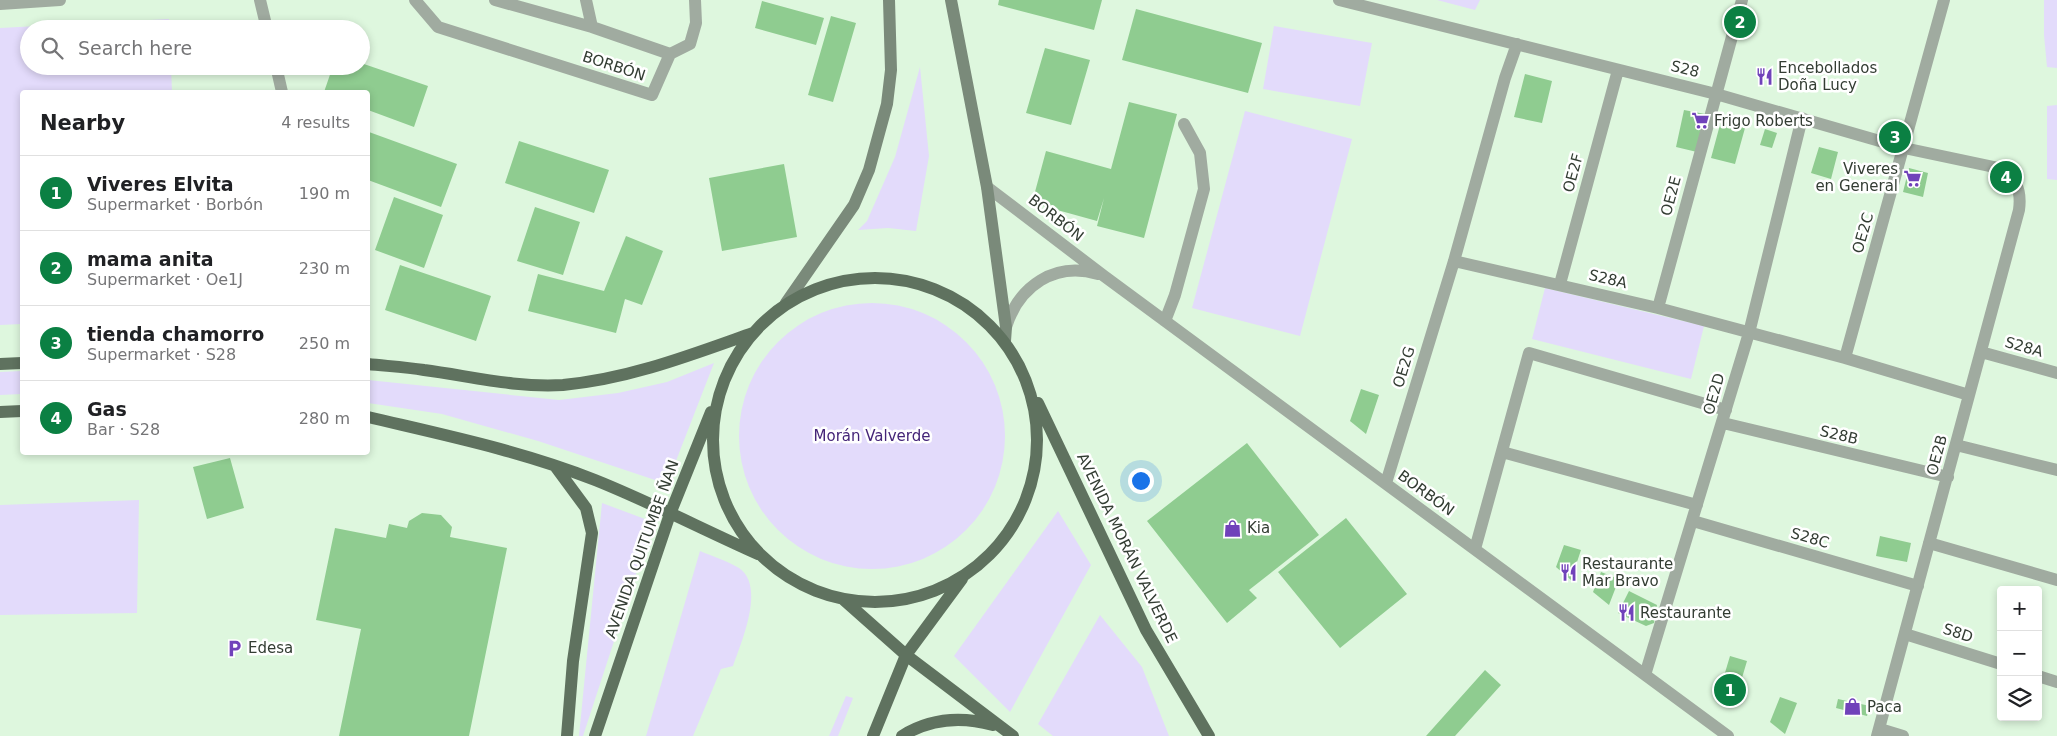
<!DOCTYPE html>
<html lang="en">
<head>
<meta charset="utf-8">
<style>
	:root { --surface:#fff; --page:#f6f6f6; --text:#202124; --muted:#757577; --line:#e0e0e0; --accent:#0b8043 }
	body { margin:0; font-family:"DejaVu Sans",sans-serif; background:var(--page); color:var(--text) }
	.controls { position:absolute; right:15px; bottom:15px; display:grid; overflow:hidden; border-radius:5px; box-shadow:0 2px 8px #0003 }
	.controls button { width:45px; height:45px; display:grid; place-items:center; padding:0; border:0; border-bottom:1px solid var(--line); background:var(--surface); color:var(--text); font:25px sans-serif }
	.you { position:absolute; left:1140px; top:480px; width:18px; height:18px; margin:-12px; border:4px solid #fff; border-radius:50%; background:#1a73e8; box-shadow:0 0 0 8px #1a73e833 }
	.badge { display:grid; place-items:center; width:32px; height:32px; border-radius:50%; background:var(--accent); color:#fff; font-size:16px; font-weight:700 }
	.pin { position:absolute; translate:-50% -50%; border:2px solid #fff; box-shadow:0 1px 5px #0006 }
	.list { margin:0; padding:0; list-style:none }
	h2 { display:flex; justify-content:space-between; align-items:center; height:65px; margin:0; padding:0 20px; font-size:21px }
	h2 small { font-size:16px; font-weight:400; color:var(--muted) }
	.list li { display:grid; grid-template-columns:32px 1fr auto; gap:15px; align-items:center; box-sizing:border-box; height:75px; padding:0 20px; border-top:1px solid var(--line) }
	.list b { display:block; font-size:19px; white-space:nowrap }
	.list p { margin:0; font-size:16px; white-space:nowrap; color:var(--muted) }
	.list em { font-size:16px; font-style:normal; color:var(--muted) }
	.icon { flex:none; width:28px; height:28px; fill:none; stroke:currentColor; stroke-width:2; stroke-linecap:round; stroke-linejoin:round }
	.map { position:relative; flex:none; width:2057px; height:736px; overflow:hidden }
	.search { position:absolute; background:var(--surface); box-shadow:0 2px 8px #0003; left:20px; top:20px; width:350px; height:55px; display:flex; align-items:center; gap:12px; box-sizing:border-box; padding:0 18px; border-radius:28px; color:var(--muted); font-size:19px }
	.panel { position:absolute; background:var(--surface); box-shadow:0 2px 8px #0003; left:20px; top:90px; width:350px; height:365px; border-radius:5px }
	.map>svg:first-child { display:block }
	.green { fill:#e3dbfb }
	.building { fill:#8fcc90 }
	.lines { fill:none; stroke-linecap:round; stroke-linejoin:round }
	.minor { stroke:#a0aba0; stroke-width:12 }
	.secondary { stroke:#7a8a7a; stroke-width:12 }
	.primary { stroke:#5f725f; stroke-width:12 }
	.labels { text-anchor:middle; stroke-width:5; stroke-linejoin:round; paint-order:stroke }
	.street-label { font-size:15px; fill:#333d33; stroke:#fff }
	.poi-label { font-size:15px; fill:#333d33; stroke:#fff; text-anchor:start }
	.park-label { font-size:15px; fill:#452578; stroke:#fff }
</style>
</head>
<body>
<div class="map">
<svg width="2057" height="736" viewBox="0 0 2057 736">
	<rect width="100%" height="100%" fill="#def7de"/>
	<path class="green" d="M 1437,0 L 1480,0 L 1475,10 Z
		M 2044,0 L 2057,0 L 2057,68 L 2047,67 L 2044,35 Z
		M 169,19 L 169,29 L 29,29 L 29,66 L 171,66 L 172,92 L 22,92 L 22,324 L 0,325 L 0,28 Z
		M 1274,26 L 1372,43 L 1360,106 L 1263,89 Z
		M 920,67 L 929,156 L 916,231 L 888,228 L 858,230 L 867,221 L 895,157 Z
		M 2057,105 L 2057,180 L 2047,179 L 2047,106 Z
		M 1245,111 L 1352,139 L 1300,336 L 1192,308 Z
		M 1545,288 L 1704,326 L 1691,379 L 1532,339 Z
		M739 436a133 133 0 1 1 266 0a133 133 0 1 1-266 0Z
		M 714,363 L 667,484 L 538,441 L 442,414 L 368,403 L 368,380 L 559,400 L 618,393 L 667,382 Z
		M 22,371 L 22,394 L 0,395 L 0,372 Z
		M 139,500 L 137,613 L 0,615 L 0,505 Z
		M 602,503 L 653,522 L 583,736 L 579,736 Z
		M 1058,511 L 1091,565 L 1010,712 L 954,656 Z
		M 700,551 C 712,556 727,561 739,568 C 766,586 741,643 733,666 L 721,669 L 693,736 L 646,736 Z
		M 1100,615 L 1142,667 L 1169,736 L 1053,736 L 1038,724 Z
		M 846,696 L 853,698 L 838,736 L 829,736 Z"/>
	<path class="building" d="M 999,0 L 1102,0 L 1094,30 L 998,5 Z
		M 762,1 L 824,18 L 816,45 L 755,28 Z
		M 1136,9 L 1262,43 L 1248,93 L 1122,60 Z
		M 831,16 L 856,23 L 833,102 L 808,95 Z
		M 1045,48 L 1090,60 L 1071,125 L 1026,113 Z
		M 361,63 L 428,86 L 414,127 L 368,110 L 368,92 L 324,92 L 333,66 L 361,66 Z
		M 1525,74 L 1552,81 L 1542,123 L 1514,117 Z
		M 1129,102 L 1177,114 L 1144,238 L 1097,226 L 1104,198 L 1097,221 L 1032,203 L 1046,151 L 1111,169 Z
		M 1684,110 L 1705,114 L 1697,152 L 1676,147 Z
		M 1721,121 L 1745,128 L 1735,164 L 1711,158 Z
		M 1765,129 L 1777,133 L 1772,148 L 1760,145 Z
		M 369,132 L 457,164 L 441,207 L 368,180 Z
		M 519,141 L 609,170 L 594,213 L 505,183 Z
		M 1819,147 L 1838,152 L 1831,179 L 1811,173 Z
		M 784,164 L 797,237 L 722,251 L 709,178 Z
		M 1909,168 L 1928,173 L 1923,197 L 1903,192 Z
		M 394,197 L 443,215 L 424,268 L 375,250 Z
		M 535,207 L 580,222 L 563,275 L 517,261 Z
		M 626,236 L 663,251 L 642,305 L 625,299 L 616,333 L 528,311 L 538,274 L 604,291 Z
		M 400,265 L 491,296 L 476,341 L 385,310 Z
		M 1361,389 L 1379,395 L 1366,434 L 1350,421 Z
		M 1247,443 L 1319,535 L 1249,590 L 1257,598 L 1227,623 L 1147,521 Z
		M 230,458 L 244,508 L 207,519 L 193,467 Z
		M 422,513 L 441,515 L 452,527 L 450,537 L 507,548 L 469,736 L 339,736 L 361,629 L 316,620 L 335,528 L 386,538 L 389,524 L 407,528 L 409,521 Z
		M 1346,518 L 1407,594 L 1340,648 L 1278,572 Z
		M 1880,536 L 1911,543 L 1907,562 L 1876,556 Z
		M 1564,545 L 1581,550 L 1571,580 L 1556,567 Z
		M 1601,572 L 1619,579 L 1609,605 L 1593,592 Z
		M 1629,591 L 1657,605 L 1654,623 L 1646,626 L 1618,613 Z
		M 1730,656 L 1747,661 L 1736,698 L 1721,686 Z
		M 1485,670 L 1501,685 L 1455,736 L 1426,736 Z
		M 1780,697 L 1797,703 L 1785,734 L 1770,722 Z
		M 1838,699 L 1870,706 L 1867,716 L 1836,708 Z"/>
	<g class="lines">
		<path class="minor" d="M 260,0 L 267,29
			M 415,0 L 438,27 L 652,95 L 670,54
			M 495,0 L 592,27 L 670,54
			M 586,0 L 592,27
			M 1339,0 L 1716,94 L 1904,148 L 1994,167 C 2015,175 2022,188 2019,210 L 1877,736
			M 0,4 L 60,0
			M 670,54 L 690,44 L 696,23 L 695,0
			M 276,66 L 282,92
			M 987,187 L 1104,276 L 1728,736
			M 1454,261 L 1658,308 L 1845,358 L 1969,395
			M 1560,284 L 1618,70
			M 1658,308 L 1742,0
			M 1165,321 L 1175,295 L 1204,189 L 1200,153 L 1184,124
			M 1006,327 C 1019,286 1055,261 1098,274
			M 1981,352 L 2057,373
			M 1845,358 L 1944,0
			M 1723,423 L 1948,477
			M 1956,445 L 2057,470
			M 1502,452 L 1697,505
			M 1386,483 L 1454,261 L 1505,78 L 1517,44
			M 1693,521 L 1918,586
			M 1929,543 L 2057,580
			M 1475,549 L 1529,353 L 1726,410
			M 1905,634 L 2001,664
			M 1645,675 L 1749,333 L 1802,118
			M 2038,676 L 2057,682
			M 1880,729 L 1903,736"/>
		<path class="secondary" d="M 951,0 L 987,187 L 1006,327 L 1005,341
			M 786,303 L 854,205 L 869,170 L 887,104 L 891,70 L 889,0"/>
		<path class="primary" d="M713 440a162 162 0 1 1 324 0a162 162 0 1 1-324 0Z
			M 0,364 L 22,363
			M 368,364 C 386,366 405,367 424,370 C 470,376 516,388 563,385 C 629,379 691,355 753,333
			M 1038,403 L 1146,630 L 1209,736
			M 0,412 L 22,411
			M 368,417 C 444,435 522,451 595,480 C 650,502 704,530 758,554
			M 555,466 L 586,508 L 592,533 L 573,661 L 567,736
			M 844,600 L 906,655 L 1013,736
			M 595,736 L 670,514 L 711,412
			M 873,736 L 906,655 L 962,579
			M 902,736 C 931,718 961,716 993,725"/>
	</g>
	<defs>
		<symbol id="restaurant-bare" viewBox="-9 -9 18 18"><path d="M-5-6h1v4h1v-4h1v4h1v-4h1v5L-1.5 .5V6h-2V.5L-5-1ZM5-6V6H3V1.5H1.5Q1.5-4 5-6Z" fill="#7042ba" stroke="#fff" stroke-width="2.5" paint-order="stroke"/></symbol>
		<symbol id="supermarket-bare" viewBox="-9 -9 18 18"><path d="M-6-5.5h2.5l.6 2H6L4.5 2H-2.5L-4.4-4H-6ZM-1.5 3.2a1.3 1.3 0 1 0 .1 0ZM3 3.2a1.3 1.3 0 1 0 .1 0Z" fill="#7042ba" stroke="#fff" stroke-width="2.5" paint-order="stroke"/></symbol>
		<symbol id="shop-bare" viewBox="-9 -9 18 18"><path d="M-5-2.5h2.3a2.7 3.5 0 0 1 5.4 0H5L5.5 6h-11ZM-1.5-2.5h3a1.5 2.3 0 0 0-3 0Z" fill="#7042ba" stroke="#fff" stroke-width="2.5" paint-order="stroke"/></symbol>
		<symbol id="parking-bare" viewBox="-9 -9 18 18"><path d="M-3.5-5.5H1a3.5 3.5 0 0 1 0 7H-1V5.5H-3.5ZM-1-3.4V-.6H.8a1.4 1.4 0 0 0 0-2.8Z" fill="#7042ba" stroke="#fff" stroke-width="2.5" paint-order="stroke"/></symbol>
	</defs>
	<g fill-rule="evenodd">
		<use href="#restaurant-bare" x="1752" y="64" width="25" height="25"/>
		<use href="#supermarket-bare" x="1688" y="108" width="25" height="25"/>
		<use href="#supermarket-bare" x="1900" y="166" width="25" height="25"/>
		<use href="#shop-bare" x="1220" y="516" width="25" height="25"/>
		<use href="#restaurant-bare" x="1556" y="560" width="25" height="25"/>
		<use href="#restaurant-bare" x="1614" y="600" width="25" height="25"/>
		<use href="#parking-bare" x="222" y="636" width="25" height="25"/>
		<use href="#shop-bare" x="1840" y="694" width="25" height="25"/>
	</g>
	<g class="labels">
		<g class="street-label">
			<text transform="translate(614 66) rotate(18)" y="5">BORBÓN</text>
			<text transform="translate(1685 69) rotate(14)" y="5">S28</text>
			<text transform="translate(1573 173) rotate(-75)" y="5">OE2F</text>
			<text transform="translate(1671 196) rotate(-75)" y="5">OE2E</text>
			<text transform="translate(1056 218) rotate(38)" y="5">BORBÓN</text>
			<text transform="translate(1863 233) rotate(-74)" y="5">OE2C</text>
			<text transform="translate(1608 279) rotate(13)" y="5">S28A</text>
			<text transform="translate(2024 347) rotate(16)" y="5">S28A</text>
			<text transform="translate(1404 367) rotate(-73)" y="5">OE2G</text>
			<text transform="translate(1714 394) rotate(-74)" y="5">OE2D</text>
			<text transform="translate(1839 435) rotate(13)" y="5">S28B</text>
			<text transform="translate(1937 455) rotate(-75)" y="5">OE2B</text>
			<text transform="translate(1426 493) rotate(36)" y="5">BORBÓN</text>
			<text transform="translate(1810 538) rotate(16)" y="5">S28C</text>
			<text transform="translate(1127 548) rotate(64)" y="5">AVENIDA MORÁN VALVERDE</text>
			<text transform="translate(642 549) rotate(-70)" y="5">AVENIDA QUITUMBE ÑAN</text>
			<text transform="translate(1958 633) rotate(18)" y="5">S8D</text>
		</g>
		<g class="poi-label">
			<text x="1778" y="73">Encebollados<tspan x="1778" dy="17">Doña Lucy</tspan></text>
			<text x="1714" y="126">Frigo Roberts</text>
			<text x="1898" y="174" text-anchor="end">Viveres<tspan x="1898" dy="17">en General</tspan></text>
			<text x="1247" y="533">Kia</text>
			<text x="1582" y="569">Restaurante<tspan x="1582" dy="17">Mar Bravo</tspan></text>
			<text x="1640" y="618">Restaurante</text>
			<text x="248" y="653">Edesa</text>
			<text x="1867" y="712">Paca</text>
		</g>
		<g class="park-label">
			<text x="872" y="441">Morán Valverde</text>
		</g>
	</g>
</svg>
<div class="controls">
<button>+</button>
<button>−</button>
<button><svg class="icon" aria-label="layers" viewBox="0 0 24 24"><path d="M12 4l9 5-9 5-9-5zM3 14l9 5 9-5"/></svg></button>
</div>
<div class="you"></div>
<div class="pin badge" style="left:1730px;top:690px">1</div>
<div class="pin badge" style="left:1740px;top:22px">2</div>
<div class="pin badge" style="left:1895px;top:137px">3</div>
<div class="pin badge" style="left:2006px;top:177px">4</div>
<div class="search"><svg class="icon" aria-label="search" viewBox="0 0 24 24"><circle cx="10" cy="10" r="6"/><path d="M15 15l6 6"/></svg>Search here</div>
<section class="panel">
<h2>Nearby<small>4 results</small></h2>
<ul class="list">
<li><span class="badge">1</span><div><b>Viveres Elvita</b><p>Supermarket · Borbón</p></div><em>190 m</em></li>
<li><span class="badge">2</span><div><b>mama anita</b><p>Supermarket · Oe1J</p></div><em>230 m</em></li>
<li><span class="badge">3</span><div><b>tienda chamorro</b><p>Supermarket · S28</p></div><em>250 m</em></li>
<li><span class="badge">4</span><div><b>Gas</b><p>Bar · S28</p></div><em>280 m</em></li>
</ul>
</section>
</div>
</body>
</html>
